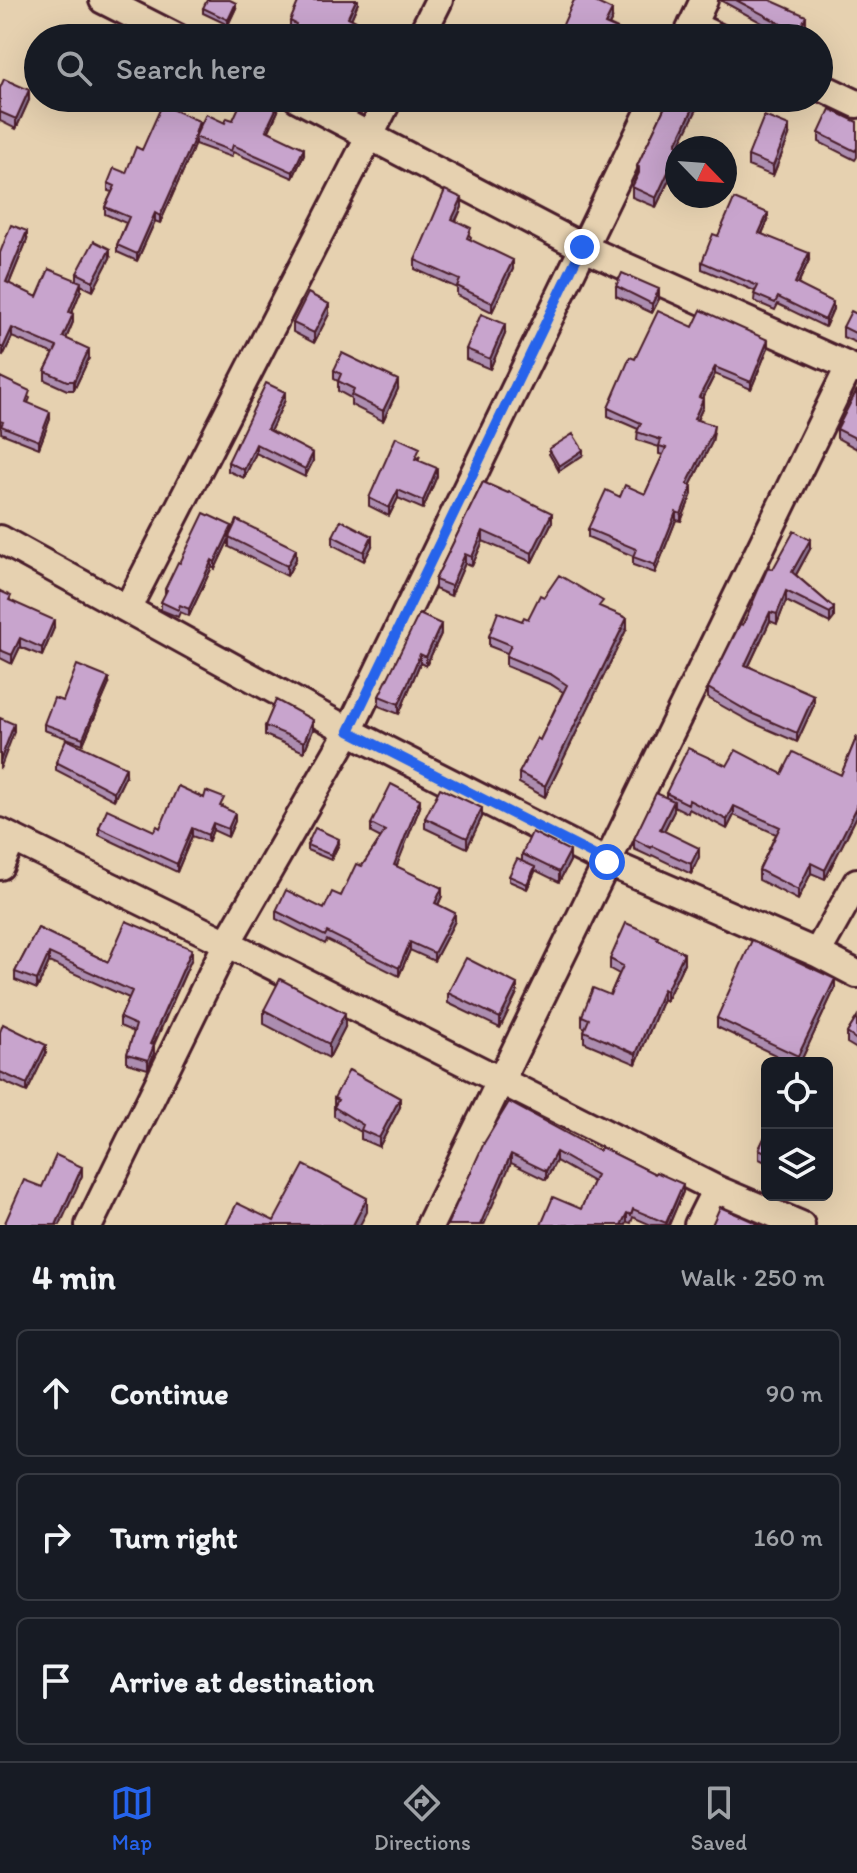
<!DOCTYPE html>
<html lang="en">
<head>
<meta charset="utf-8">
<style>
	:root { --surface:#171b24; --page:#20242c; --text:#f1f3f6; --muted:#9ea1a6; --line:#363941; --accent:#2563eb }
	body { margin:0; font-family:Itim,sans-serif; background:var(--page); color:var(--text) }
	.controls { position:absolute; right:24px; bottom:24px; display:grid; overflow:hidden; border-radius:12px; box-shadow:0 8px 32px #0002 }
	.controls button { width:72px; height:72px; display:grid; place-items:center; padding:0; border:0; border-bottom:2px solid var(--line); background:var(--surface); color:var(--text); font:40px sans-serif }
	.compass { position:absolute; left:665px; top:136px; width:72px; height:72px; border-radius:50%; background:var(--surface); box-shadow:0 8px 32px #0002; rotate:115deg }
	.stop { position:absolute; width:24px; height:24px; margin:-18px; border:6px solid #2563eb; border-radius:50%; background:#fff }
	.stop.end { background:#2563eb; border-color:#fff; box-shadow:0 2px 8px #0008 }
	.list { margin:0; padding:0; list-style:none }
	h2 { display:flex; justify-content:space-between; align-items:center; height:104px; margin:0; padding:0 32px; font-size:34px }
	h2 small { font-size:26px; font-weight:400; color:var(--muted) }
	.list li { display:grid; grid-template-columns:52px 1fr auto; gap:24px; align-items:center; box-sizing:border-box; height:128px; margin:0 16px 16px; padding:0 16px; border:2px solid var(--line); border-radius:12px }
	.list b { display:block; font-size:30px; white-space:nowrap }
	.list em { font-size:26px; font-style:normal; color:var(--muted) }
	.icon { flex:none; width:44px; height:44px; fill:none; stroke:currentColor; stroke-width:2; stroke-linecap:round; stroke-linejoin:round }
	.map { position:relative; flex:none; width:857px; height:1225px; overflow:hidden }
	.search { position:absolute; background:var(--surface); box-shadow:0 8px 32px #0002; left:24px; right:24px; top:24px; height:88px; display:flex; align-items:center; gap:20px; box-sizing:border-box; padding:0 28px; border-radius:44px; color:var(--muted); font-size:30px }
	.sheet { height:536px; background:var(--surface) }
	nav { display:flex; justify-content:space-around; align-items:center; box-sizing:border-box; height:112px; border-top:2px solid var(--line); background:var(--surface); font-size:22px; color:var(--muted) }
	nav a { display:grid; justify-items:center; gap:4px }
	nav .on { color:var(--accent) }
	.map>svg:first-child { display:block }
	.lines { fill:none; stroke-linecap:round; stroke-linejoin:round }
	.street-casing { stroke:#4a1f2b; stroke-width:32 }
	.street { stroke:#e6d1b0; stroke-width:26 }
	.wall { fill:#ac8db0; stroke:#4a1f2b; stroke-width:2 }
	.shaded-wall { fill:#8c7390; stroke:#4a1f2b; stroke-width:2 }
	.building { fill:#c8a4cd; stroke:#4a1f2b; stroke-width:2 }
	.route { stroke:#2563eb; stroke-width:10 }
</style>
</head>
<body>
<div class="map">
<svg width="857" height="1225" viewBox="0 0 857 1225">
	<rect width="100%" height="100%" fill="#e6d1b0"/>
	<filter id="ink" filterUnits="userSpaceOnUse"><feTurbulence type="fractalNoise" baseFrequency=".0125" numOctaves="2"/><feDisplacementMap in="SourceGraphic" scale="16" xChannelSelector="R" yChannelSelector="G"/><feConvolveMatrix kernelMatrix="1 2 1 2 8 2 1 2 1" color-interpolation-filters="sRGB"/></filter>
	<g filter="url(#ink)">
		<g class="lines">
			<defs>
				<path id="street" d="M 103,0 L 178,38
					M 692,25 L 719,38
					M 420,38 L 439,0
					M 686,38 L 704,0
					M 819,86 L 857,104
					M 297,98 L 582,247 L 857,370
					M 0,539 L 349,731 L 607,862 L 817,953 L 857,974
					M 127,609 L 389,98
					M 0,832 L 227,943 L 716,1189 L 801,1225
					M 0,866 L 13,838
					M 817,953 L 857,882
					M 89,1225 L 227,943 L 349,731 L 656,98
					M 430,1225 L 849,367
					M 698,1225 L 716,1189"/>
			</defs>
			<use href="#street" class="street-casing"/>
			<use href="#street" class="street"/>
		</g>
		<path class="wall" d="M 358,0 L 358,3 L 351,19 L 366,35 L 364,38 L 291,38 L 293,32 L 290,30 L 290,21 Z
			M 720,0 L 770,0 L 806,26 L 800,38 L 790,38 Z
			M 203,8 L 236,8 L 228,25 L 203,13 Z
			M 612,19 L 609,25 L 637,38 L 561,38 L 561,29 Z
			M 0,88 L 29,100 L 16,129 L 0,121 Z
			M 342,98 L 368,98 L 364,107 Z
			M 669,98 L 712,98 L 708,105 L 701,101 L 677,148 L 677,183 L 669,180 L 656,207 L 632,197 L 632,187 L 637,175 L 637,166 Z
			M 278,111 L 269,131 L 304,154 L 293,178 L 233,152 L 231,157 L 195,144 L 195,140 L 192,151 L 160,223 L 155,221 L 137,261 L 117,252 L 117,245 L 126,223 L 105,214 L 105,207 L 112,192 L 108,191 L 108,183 L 126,173 L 142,150 L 199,128 Z
			M 857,122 L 857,157 L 855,160 L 819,142 L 819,133 Z
			M 789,136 L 773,176 L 748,166 L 748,156 Z
			M 462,207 L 456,221 L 471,237 L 470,240 L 513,269 L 492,312 L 457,295 L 457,288 L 415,269 L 415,260 Z
			M 768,220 L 762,234 L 809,260 L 798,284 L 833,309 L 825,327 L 778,304 L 775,310 L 754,301 L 755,291 L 702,269 L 702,262 L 718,236 Z
			M 27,240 L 9,284 L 37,297 L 77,280 L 77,273 L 110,258 L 93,291 L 81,285 L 81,290 L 72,313 L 73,322 L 66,339 L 89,358 L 74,390 L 67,390 L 45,380 L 45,371 L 54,354 L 12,337 L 3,356 L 0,355 L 0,253 Z
			M 616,286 L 659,299 L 652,313 L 616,296 Z
			M 329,314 L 314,343 L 293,332 L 293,323 Z
			M 857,314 L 857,343 L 843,337 L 843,327 Z
			M 693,327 L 768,348 L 751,389 L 715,374 L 703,398 L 703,407 L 697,420 L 714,433 L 712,442 L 690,486 L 692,494 L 681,521 L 676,520 L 655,573 L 633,565 L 633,556 L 588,537 L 588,529 L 620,497 L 645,494 L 663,455 L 659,454 L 659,447 L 637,440 L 638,429 L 608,416 L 608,408 L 635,359 Z
			M 505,334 L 490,369 L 466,359 L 466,349 Z
			M 334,370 L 398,389 L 383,421 L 351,405 L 351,398 L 338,391 L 338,381 L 334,379 Z
			M 0,377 L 30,398 L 28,403 L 50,419 L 39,448 L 1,433 L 1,429 L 0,428 Z
			M 857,390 L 857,449 L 837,438 L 837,429 Z
			M 285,400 L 270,431 L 313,461 L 305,477 L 256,453 L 244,478 L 228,471 L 228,462 Z
			M 549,449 L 583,455 L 559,471 L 549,454 Z
			M 420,456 L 418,460 L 437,476 L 423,509 L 398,498 L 389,516 L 369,506 L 369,498 Z
			M 483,482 L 552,522 L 532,562 L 483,541 L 472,566 L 465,563 L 451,596 L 435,589 L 435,580 Z
			M 232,532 L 296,559 L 287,576 L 229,547 L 229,539 L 215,569 L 212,567 L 189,616 L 180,612 L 178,617 L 161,610 L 161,602 L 165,595 L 165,589 L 180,563 Z
			M 333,536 L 372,546 L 364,561 L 333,545 Z
			M 810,549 L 796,575 L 834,608 L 834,618 L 830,623 L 786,601 L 777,624 L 770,621 L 749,666 L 814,705 L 797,742 L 751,722 L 708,698 L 708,688 L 773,569 Z
			M 0,591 L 11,601 L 54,628 L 42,656 L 20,647 L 12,664 L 0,658 Z
			M 544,597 L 603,608 L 627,628 L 545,797 L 519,783 L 519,773 L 540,740 L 563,692 L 552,685 L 506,666 L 506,656 L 507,653 L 489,646 L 489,636 L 528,619 Z
			M 441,634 L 426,666 L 420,663 L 399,714 L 379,706 L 379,696 Z
			M 109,684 L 83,744 L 44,730 L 44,724 L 63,701 Z
			M 265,726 L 313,730 L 304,752 L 265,735 Z
			M 857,736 L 857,816 L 825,879 L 811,873 L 798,900 L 759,880 L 759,870 L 776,834 L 734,815 L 727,829 L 689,809 L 688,813 L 674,806 L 674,811 L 664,831 L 699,857 L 691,874 L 652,855 L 651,857 L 634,849 L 634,839 L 666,798 L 666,793 L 727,766 L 782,774 L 841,775 Z
			M 56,762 L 126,775 L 114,800 L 56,770 Z
			M 224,806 L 223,807 L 235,821 L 228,837 L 213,830 L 208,842 L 192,836 L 177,872 L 99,835 L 99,828 L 154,831 L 160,828 Z
			M 420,807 L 396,866 L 442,896 L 438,905 L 455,921 L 434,961 L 410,950 L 399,976 L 327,940 L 325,944 L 276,919 L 276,911 L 324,909 L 341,896 L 381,838 L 371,833 L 371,824 Z
			M 482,817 L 467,848 L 425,828 L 425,818 Z
			M 339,844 L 331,860 L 307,850 L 307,845 Z
			M 522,854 L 570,861 L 559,882 L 535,870 L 527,889 L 509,881 L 509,876 L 522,861 Z
			M 38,928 L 108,962 L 192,958 L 154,1045 L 154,1053 L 148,1069 L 127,1063 L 127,1054 L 134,1032 L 120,1026 L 120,1018 L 129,998 L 49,962 L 37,989 L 15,980 L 15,972 Z
			M 658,940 L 684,963 L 666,1001 L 663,999 L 636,1064 L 584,1042 L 584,1031 L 585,1028 L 582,1026 L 582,1016 L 610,995 L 619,974 L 610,969 L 610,959 Z
			M 835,988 L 800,1063 L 792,1063 L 717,1027 L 717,1018 Z
			M 448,993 L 517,993 L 500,1028 L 448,1003 Z
			M 264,1010 L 345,1027 L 329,1058 L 264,1024 Z
			M 857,1017 L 857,1049 L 847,1043 L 847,1033 Z
			M 0,1032 L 46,1053 L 27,1092 L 0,1080 Z
			M 334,1098 L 400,1107 L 379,1147 L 361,1139 L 361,1132 L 334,1116 Z
			M 767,1132 L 767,1163 L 759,1159 L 759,1149 Z
			M 484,1143 L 599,1151 L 683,1192 L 669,1225 L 651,1225 L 633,1217 L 631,1223 L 627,1222 L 626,1225 L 541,1225 L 581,1209 L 593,1182 L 556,1161 L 546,1180 L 511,1163 Z"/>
		<path class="shaded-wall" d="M 356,0 L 358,0 L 358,3 L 348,26 L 348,17 Z
			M 236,3 L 236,8 L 228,25 L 228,20 Z
			M 612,10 L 612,19 L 605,33 L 605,24 Z
			M 806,16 L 806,26 L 800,38 L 798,38 L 798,33 Z
			M 366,26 L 366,35 L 364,38 L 360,38 Z
			M 29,90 L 29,100 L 16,129 L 16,119 Z
			M 698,98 L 701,98 L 701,101 L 678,148 L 676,144 Z
			M 278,105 L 278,111 L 266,136 L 266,130 Z
			M 199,121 L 199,128 L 192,151 L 160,223 L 160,216 Z
			M 789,126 L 789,136 L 773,176 L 773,166 Z
			M 304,148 L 304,154 L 293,178 L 293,172 Z
			M 669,170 L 669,180 L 656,207 L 656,198 Z
			M 462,198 L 462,207 L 452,228 L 452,219 Z
			M 155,213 L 155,221 L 137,261 L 137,254 Z
			M 768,213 L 768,220 L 759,240 L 759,233 Z
			M 27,231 L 27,240 L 6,291 L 6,282 Z
			M 110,249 L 110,258 L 93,291 L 93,281 Z
			M 809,253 L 809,260 L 795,290 L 795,283 Z
			M 513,260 L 513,269 L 492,312 L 492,303 Z
			M 81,282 L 81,290 L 69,320 L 69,312 Z
			M 659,289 L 659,299 L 652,313 L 652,304 Z
			M 833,302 L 833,309 L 825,327 L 825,320 Z
			M 329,304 L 329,314 L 314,343 L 314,333 Z
			M 73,314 L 73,322 L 63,346 L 63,337 Z
			M 505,324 L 505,334 L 490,369 L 490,359 Z
			M 12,328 L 12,337 L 3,356 L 3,348 Z
			M 768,340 L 768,348 L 751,389 L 751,382 Z
			M 89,349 L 89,358 L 74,390 L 74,381 Z
			M 715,367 L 715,374 L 699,405 L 699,397 Z
			M 398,380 L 398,389 L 383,421 L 383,411 Z
			M 285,392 L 285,400 L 267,438 L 267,429 Z
			M 703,399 L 703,407 L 694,426 L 694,419 Z
			M 50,412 L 50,419 L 39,448 L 39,441 Z
			M 714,425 L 712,442 L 687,492 L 687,484 Z
			M 256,444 L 256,453 L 244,478 L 244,470 Z
			M 583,450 L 583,455 L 559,471 L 559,466 Z
			M 313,453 L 313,461 L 305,477 L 305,469 Z
			M 437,468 L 437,476 L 423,509 L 423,501 Z
			M 692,486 L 692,494 L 681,521 L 681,514 Z
			M 398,490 L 398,498 L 389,516 L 389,508 Z
			M 676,512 L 676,520 L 655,573 L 655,565 Z
			M 552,513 L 552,522 L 532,562 L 532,553 Z
			M 232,526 L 232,533 L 215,569 L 215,562 Z
			M 483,531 L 483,541 L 472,566 L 472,557 Z
			M 372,536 L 372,546 L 364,561 L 364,552 Z
			M 810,540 L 810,549 L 792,582 L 792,572 Z
			M 296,549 L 296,559 L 287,576 L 287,566 Z
			M 465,554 L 465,563 L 451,596 L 451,586 Z
			M 212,560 L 212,567 L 189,616 L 189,609 Z
			M 786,591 L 786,601 L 777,624 L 777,614 Z
			M 834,608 L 834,618 L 830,623 L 830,613 Z
			M 770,612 L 770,621 L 745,674 L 745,665 Z
			M 627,618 L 627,628 L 545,797 L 545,786 Z
			M 54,620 L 54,628 L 42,656 L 42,648 Z
			M 441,624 L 441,634 L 426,666 L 426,657 Z
			M 20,638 L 20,647 L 12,664 L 12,655 Z
			M 420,654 L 420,663 L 399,714 L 399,704 Z
			M 109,678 L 109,684 L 83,744 L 83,738 Z
			M 814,695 L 814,705 L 797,742 L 797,733 Z
			M 313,720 L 313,730 L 304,752 L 304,742 Z
			M 14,724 L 14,732 L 0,769 L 0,761 Z
			M 126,767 L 126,775 L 114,800 L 114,792 Z
			M 420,799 L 420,807 L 394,873 L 394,865 Z
			M 674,801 L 674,811 L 660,839 L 660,829 Z
			M 734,806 L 734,815 L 727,829 L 727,820 Z
			M 857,807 L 857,816 L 825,879 L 825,870 Z
			M 482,808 L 482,817 L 467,848 L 467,838 Z
			M 235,813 L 235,821 L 228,837 L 228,829 Z
			M 213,823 L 213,830 L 208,842 L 208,835 Z
			M 192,828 L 192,836 L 177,872 L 177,864 Z
			M 339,839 L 339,844 L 331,860 L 331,855 Z
			M 699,848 L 699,857 L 691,874 L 691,864 Z
			M 570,851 L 570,861 L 559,882 L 559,872 Z
			M 811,863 L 811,873 L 798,900 L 798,890 Z
			M 535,867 L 535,872 L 527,889 L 527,884 Z
			M 442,888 L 442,896 L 435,912 L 435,903 Z
			M 455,913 L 455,921 L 434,961 L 434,953 Z
			M 410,942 L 410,950 L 399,976 L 399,968 Z
			M 192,949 L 192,958 L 150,1052 L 150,1044 Z
			M 49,953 L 49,962 L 37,989 L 37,980 Z
			M 684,953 L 684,963 L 666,1001 L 666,991 Z
			M 835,979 L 835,988 L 800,1063 L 798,1063 L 798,1056 Z
			M 517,984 L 517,993 L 500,1028 L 500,1018 Z
			M 663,989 L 663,999 L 636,1064 L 636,1054 Z
			M 345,1013 L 345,1027 L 329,1058 L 329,1044 Z
			M 46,1045 L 46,1053 L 27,1092 L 27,1084 Z
			M 154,1045 L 154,1053 L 148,1069 L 148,1060 Z
			M 400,1098 L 400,1107 L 379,1147 L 379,1138 Z
			M 556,1152 L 556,1161 L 546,1180 L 546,1171 Z
			M 511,1154 L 511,1163 L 484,1225 L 480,1225 Z
			M 82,1167 L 82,1176 L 60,1225 L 56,1225 Z
			M 683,1184 L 683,1192 L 669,1225 L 666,1225 Z
			M 367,1198 L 367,1212 L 360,1225 L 353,1225 Z
			M 627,1213 L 627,1222 L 626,1225 L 621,1225 Z"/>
		<path class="building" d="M 207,0 L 230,0 L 236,3 L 228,20 L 203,8 Z
			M 299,0 L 356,0 L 348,17 L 366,26 L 360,38 L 291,38 L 296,24 L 290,21 Z
			M 574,0 L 591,0 L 612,10 L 605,24 L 637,38 L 579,38 L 561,29 Z
			M 736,0 L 770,0 L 806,16 L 798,33 Z
			M 4,79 L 29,90 L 16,119 L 0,112 L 0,88 Z
			M 243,98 L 264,98 L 278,105 L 266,130 L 304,148 L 293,172 L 233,145 L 231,151 L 195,137 L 206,114 L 225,123 L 227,118 L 233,120 Z
			M 669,98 L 698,98 L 676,144 L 684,148 L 677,148 L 677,174 L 669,170 L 656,198 L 632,187 L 639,173 L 639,167 L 637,166 Z
			M 162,105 L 199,121 L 192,144 L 160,216 L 155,213 L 137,254 L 117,245 L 129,217 L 105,207 L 115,186 L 108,183 L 114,168 L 126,173 L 136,147 L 142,150 Z
			M 830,109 L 857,122 L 857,148 L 855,151 L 819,133 Z
			M 764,116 L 789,126 L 773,166 L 748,156 Z
			M 445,190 L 462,198 L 452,219 L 471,228 L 467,238 L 513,260 L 492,303 L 457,286 L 460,280 L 415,260 Z
			M 734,199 L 768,213 L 759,233 L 809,253 L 795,283 L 833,302 L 825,320 L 778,297 L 775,303 L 754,294 L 758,286 L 702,262 L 713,234 L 718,236 Z
			M 11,225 L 27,231 L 6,282 L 37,297 L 49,269 L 81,282 L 69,312 L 73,314 L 63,337 L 89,349 L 74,381 L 67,381 L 45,371 L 57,347 L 12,328 L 3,348 L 0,346 L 0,253 Z
			M 94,241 L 110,249 L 93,281 L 77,273 Z
			M 622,273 L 659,289 L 652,304 L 616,286 Z
			M 308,293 L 329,304 L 314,333 L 293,323 Z
			M 701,310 L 768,340 L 751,382 L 715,367 L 699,397 L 703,399 L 694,419 L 714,425 L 712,434 L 687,484 L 692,486 L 681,514 L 676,512 L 655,565 L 633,557 L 636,549 L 588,529 L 606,490 L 620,497 L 625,485 L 645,494 L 666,448 L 659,446 L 661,440 L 637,432 L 641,423 L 608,408 L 630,357 L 635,359 L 658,311 L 693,327 Z
			M 851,311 L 857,314 L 857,334 L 843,327 Z
			M 481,314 L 505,324 L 490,359 L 466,349 Z
			M 342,353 L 398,380 L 383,411 L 351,395 L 354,389 L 338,381 L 341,374 L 334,370 Z
			M 0,377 L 30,391 L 26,402 L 50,412 L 39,441 L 1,426 L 3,422 L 0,421 Z
			M 266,383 L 285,392 L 267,429 L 313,453 L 305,469 L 256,444 L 244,470 L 228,462 Z
			M 857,390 L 857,439 L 837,429 Z
			M 573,434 L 583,450 L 559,466 L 549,449 Z
			M 396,437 L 420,448 L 415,459 L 437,468 L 423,501 L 398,490 L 389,508 L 369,498 Z
			M 483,482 L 508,493 L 509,492 L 552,513 L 532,553 L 483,531 L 472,557 L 465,554 L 451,586 L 435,580 Z
			M 204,513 L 232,526 L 215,562 L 212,560 L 189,609 L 180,605 L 178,610 L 161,602 L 167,590 L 165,589 L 178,562 L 180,563 Z
			M 237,520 L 296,549 L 287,566 L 229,537 Z
			M 341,520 L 372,536 L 364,552 L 333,536 Z
			M 794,531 L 810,540 L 792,572 L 834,608 L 830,613 L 786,591 L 777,614 L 770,612 L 745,665 L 814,695 L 797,733 L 751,713 L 708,688 L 740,624 L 743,625 L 768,567 L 773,569 Z
			M 559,575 L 603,601 L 599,606 L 627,618 L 545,786 L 519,773 L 537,738 L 540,740 L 567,685 L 552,675 L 506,656 L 511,645 L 489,636 L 498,612 L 522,621 L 524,617 L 528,619 L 540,595 L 544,597 Z
			M 0,591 L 11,596 L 9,600 L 54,620 L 42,648 L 20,638 L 12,655 L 0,650 Z
			M 419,614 L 441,624 L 426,657 L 420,654 L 399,704 L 379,696 Z
			M 77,665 L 109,678 L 83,738 L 44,724 L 54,698 L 63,701 Z
			M 276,700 L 313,720 L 304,742 L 265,726 Z
			M 0,718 L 14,724 L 0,761 Z
			M 857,736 L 857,807 L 825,870 L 811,863 L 798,890 L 759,870 L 780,827 L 734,806 L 727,820 L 689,800 L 688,804 L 666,793 L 688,748 L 727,766 L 736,750 L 782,774 L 793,752 L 841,775 Z
			M 66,739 L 126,767 L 114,792 L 56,762 Z
			M 391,784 L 420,799 L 394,865 L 442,888 L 435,903 L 455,913 L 434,953 L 410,942 L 399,968 L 327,932 L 325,936 L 276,911 L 286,890 L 324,909 L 332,892 L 341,896 L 356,864 L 362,866 L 385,831 L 371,824 Z
			M 178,786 L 204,798 L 206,791 L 224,798 L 220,806 L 235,813 L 228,829 L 213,823 L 208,835 L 192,828 L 177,864 L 99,828 L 107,809 L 154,831 L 157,826 L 160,828 Z
			M 440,788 L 482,808 L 467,838 L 425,818 Z
			M 656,793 L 674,801 L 660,829 L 699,848 L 691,864 L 652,846 L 651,848 L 634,839 Z
			M 315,828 L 339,839 L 331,855 L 307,845 Z
			M 532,832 L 570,851 L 559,872 L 522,854 Z
			M 517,859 L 535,867 L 527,884 L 509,876 Z
			M 126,921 L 192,949 L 150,1044 L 154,1045 L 148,1060 L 127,1054 L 136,1025 L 120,1018 L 132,991 L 49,953 L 37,980 L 15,972 L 38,928 L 108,962 Z
			M 626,923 L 658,937 L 657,939 L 684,953 L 666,991 L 663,989 L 636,1054 L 584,1031 L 589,1019 L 582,1016 L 593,988 L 610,995 L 623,966 L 610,959 Z
			M 752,940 L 835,979 L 798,1056 L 717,1018 Z
			M 466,958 L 517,984 L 500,1018 L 448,993 Z
			M 280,979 L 345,1013 L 329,1044 L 264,1010 Z
			M 857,1017 L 857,1040 L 847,1033 Z
			M 3,1024 L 46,1045 L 27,1084 L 0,1072 L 0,1032 Z
			M 349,1070 L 400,1098 L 379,1138 L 361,1130 L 363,1125 L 334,1107 L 338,1100 L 334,1098 Z
			M 509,1102 L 599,1151 L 601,1147 L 655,1174 L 656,1172 L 683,1184 L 666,1223 L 633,1209 L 631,1215 L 627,1213 L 621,1225 L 541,1225 L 553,1197 L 581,1209 L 596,1175 L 556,1152 L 546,1171 L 511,1154 L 480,1225 L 447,1225 L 484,1143 Z
			M 767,1132 L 767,1153 L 759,1149 Z
			M 56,1155 L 82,1167 L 56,1225 L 4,1225 L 24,1180 L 42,1187 Z
			M 304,1165 L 367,1198 L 353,1225 L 226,1225 L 237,1203 L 274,1221 Z
			M 720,1207 L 761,1225 L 712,1225 Z"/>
	</g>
	<g class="lines" filter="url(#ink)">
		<path class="route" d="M 582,247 L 349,731 L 607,862"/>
	</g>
</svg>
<div class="controls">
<button><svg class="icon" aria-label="locate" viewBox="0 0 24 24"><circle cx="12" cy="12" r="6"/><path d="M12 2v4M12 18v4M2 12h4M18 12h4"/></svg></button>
<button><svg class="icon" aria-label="layers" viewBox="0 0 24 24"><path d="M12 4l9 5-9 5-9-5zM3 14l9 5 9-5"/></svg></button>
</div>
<svg class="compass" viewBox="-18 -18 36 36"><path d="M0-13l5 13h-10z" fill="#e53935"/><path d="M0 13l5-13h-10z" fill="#9ea1a6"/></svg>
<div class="stop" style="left:607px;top:862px"></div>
<div class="stop end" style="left:582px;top:247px"></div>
<div class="search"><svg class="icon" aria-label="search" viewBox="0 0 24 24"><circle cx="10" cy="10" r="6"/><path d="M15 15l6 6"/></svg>Search here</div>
</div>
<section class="sheet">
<h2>4 min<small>Walk · 250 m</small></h2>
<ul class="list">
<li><svg class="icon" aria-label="ahead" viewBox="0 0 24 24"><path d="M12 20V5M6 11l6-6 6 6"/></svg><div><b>Continue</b></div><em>90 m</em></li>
<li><svg class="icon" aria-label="right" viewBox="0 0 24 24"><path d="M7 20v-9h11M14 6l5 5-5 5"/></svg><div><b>Turn right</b></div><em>160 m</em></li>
<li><svg class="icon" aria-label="arrive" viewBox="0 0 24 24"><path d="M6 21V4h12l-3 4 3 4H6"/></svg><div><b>Arrive at destination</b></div></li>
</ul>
</section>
<nav>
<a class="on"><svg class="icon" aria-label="map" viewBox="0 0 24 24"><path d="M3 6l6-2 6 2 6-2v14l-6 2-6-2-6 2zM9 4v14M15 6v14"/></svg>Map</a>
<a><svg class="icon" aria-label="directions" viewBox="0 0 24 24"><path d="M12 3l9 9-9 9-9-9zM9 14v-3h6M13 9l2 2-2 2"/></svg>Directions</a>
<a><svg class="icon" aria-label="saved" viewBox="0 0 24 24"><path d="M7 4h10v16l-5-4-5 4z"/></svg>Saved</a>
</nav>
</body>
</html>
